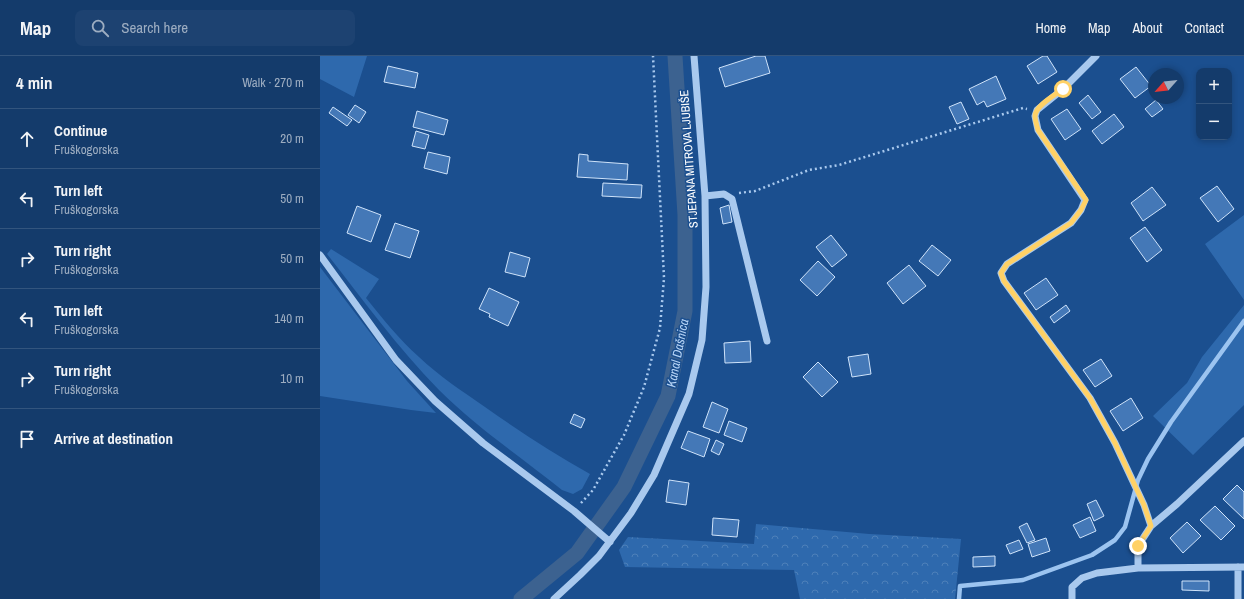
<!DOCTYPE html>
<html lang="en">
<head>
<meta charset="utf-8">
<style>
	:root { --surface:#143b6b; --page:#1d4271; --text:#f1f3f6; --muted:#9dadc1; --line:#33557e }
	body { margin:0; font-family:"Archivo Narrow",sans-serif; background:var(--page); color:var(--text) }
	.controls { position:absolute; right:12px; top:12px; display:grid; overflow:hidden; border-radius:8px; box-shadow:0 2px 6px #0003 }
	.controls button { width:36px; height:36px; display:grid; place-items:center; padding:0; border:0; border-bottom:1px solid var(--line); background:var(--surface); color:var(--text); font:20px sans-serif }
	.compass { position:absolute; left:828px; top:12px; width:36px; height:36px; border-radius:50%; background:var(--surface); box-shadow:0 2px 6px #0003; rotate:243deg }
	.stop { position:absolute; width:12px; height:12px; margin:-9px; border:3px solid #ffd166; border-radius:50%; background:#fff }
	.stop.end { background:#ffd166; border-color:#fff; box-shadow:0 1px 4px #0008 }
	.list { margin:0; padding:0; list-style:none }
	h2 { display:flex; justify-content:space-between; align-items:center; height:52px; margin:0; padding:0 16px; font-size:17px }
	h2 small { font-size:13px; font-weight:400; color:var(--muted) }
	.list li { display:grid; grid-template-columns:26px 1fr auto; gap:12px; align-items:center; box-sizing:border-box; height:60px; padding:0 16px; border-top:1px solid var(--line) }
	.list b { display:block; font-size:15px; white-space:nowrap }
	.list p { margin:0; font-size:13px; white-space:nowrap; color:var(--muted) }
	.list em { font-size:13px; font-style:normal; color:var(--muted) }
	.icon { flex:none; width:22px; height:22px; fill:none; stroke:currentColor; stroke-width:2; stroke-linecap:round; stroke-linejoin:round }
	.map { position:relative; flex:none; width:924px; height:543px; overflow:hidden }
	header { display:flex; align-items:center; gap:24px; box-sizing:border-box; height:56px; padding:0 20px; background:var(--surface); border-bottom:1px solid var(--line) }
	header strong { font-size:19px }
	nav { display:flex; gap:22px; margin-inline-start:auto; font-size:14px }
	.search { width:280px; height:36px; background:var(--page); display:flex; align-items:center; gap:10px; box-sizing:border-box; padding:0 14px; border-radius:8px; color:var(--muted); font-size:15px }
	main { display:flex }
	aside { flex:1; background:var(--surface) }
	.map>svg:first-child { display:block }
	.green { fill:#2e69ad }
	.forest { fill:url(#forest-crowns) }
	.lines { fill:none; stroke-linecap:round; stroke-linejoin:round }
	.stream { stroke:#9cc4f0; stroke-width:4.5 }
	.canal { stroke:#3c6290; stroke-width:15 }
	.building { fill:#4478b7; stroke:#cfe3fa }
	.path { stroke:#a9c9ee; stroke-width:2.5; stroke-dasharray:2 3; stroke-linecap:butt }
	.minor { stroke:#a9c9ee; stroke-width:7 }
	.route { stroke:#ffd166; stroke-width:5 }
	.labels { text-anchor:middle; stroke-width:3; stroke-linejoin:round; paint-order:stroke }
	.street-label { font-size:12px; fill:#fff; stroke:#1b4f8f }
	.water-label { font-size:13px; font-style:italic; fill:#b5d3f5; stroke:#1b4f8f }
</style>
</head>
<body>
<header>
<strong>Map</strong>
<div class="search"><svg class="icon" aria-label="search" viewBox="0 0 24 24"><circle cx="10" cy="10" r="6"/><path d="M15 15l6 6"/></svg>Search here</div>
<nav><a>Home</a><a>Map</a><a>About</a><a>Contact</a></nav>
</header>
<main>
<aside>
<h2>4 min<small>Walk · 270 m</small></h2>
<ul class="list">
<li><svg class="icon" aria-label="ahead" viewBox="0 0 24 24"><path d="M12 20V5M6 11l6-6 6 6"/></svg><div><b>Continue</b><p>Fruškogorska</p></div><em>20 m</em></li>
<li><svg class="icon" aria-label="left" viewBox="0 0 24 24"><path d="M17 20v-9H6M10 6l-5 5 5 5"/></svg><div><b>Turn left</b><p>Fruškogorska</p></div><em>50 m</em></li>
<li><svg class="icon" aria-label="right" viewBox="0 0 24 24"><path d="M7 20v-9h11M14 6l5 5-5 5"/></svg><div><b>Turn right</b><p>Fruškogorska</p></div><em>50 m</em></li>
<li><svg class="icon" aria-label="left" viewBox="0 0 24 24"><path d="M17 20v-9H6M10 6l-5 5 5 5"/></svg><div><b>Turn left</b><p>Fruškogorska</p></div><em>140 m</em></li>
<li><svg class="icon" aria-label="right" viewBox="0 0 24 24"><path d="M7 20v-9h11M14 6l5 5-5 5"/></svg><div><b>Turn right</b><p>Fruškogorska</p></div><em>10 m</em></li>
<li><svg class="icon" aria-label="arrive" viewBox="0 0 24 24"><path d="M6 21V4h12l-3 4 3 4H6"/></svg><div><b>Arrive at destination</b></div></li>
</ul>
</aside>
<div class="map">
<svg width="924" height="543" viewBox="0 0 924 543">
	<defs>
		<pattern id="forest-crowns" width="20" height="18" patternUnits="userSpaceOnUse"><rect width="20" height="18" fill="#2e69ad"/><path d="M2 6a3 3 0 1 1 6 0M12 15a3 3 0 1 1 6 0" fill="none" stroke="#4d80b9"/></pattern>
	</defs>
	<rect width="100%" height="100%" fill="#1b4f8f"/>
	<path class="green" d="M 0,0 L 47,0 L 34,41 L 0,23 Z
		M 924,159 L 924,244 L 885,188 Z
		M 11,193 L 59,223 L 46,242 C 63,263 79,283 99,301 C 119,320 142,335 165,351 C 199,375 234,398 270,418 L 262,433 L 253,438 L 242,434 C 201,401 156,371 119,334 C 78,292 43,244 7,198 Z
		M 0,211 L 87,325 L 116,357 L 91,354 L 0,340 Z
		M 924,249 L 924,349 L 873,399 L 833,360 L 867,327 L 882,301 Z"/>
	<path class="forest" d="M 436,468 L 549,478 L 641,483 L 635,543 L 480,543 L 474,514 L 305,511 L 299,494 L 308,481 L 434,488 Z"/>
	<g class="lines">
		<path class="stream" d="M 639,543 L 640,530 L 703,524 L 772,499 L 795,484 L 805,471 L 818,424 L 828,403 L 851,366 L 924,265"/>
		<path class="canal" d="M 201,543 L 257,497 L 304,431 L 348,340 L 365,255 L 365,159 L 355,0"/>
	</g>
	<path class="building" d="M 436,0 L 445,0 L 450,17 L 405,31 L 399,12 Z
		M 723,0 L 727,0 L 737,16 L 718,28 L 707,10 Z
		M 68,10 L 98,17 L 95,32 L 64,26 Z
		M 816,11 L 831,30 L 815,42 L 800,23 Z
		M 676,20 L 686,43 L 667,51 L 664,45 L 657,49 L 649,33 Z
		M 768,39 L 781,56 L 772,63 L 759,47 Z
		M 836,44 L 843,53 L 832,61 L 825,53 Z
		M 641,46 L 649,63 L 637,68 L 629,51 Z
		M 35,49 L 46,56 L 39,67 L 28,59 Z
		M 13,51 L 32,64 L 27,70 L 9,57 Z
		M 747,53 L 761,73 L 745,84 L 731,63 Z
		M 97,55 L 128,64 L 124,79 L 93,71 Z
		M 794,58 L 804,71 L 782,88 L 772,75 Z
		M 96,75 L 109,79 L 105,93 L 92,90 Z
		M 108,96 L 130,101 L 127,118 L 104,112 Z
		M 259,98 L 268,99 L 268,105 L 308,108 L 307,124 L 257,121 Z
		M 283,127 L 322,129 L 321,142 L 282,140 Z
		M 897,130 L 914,153 L 898,166 L 880,142 Z
		M 832,131 L 846,149 L 823,165 L 811,147 Z
		M 409,149 L 412,166 L 403,168 L 400,152 Z
		M 37,150 L 61,159 L 51,186 L 27,177 Z
		M 75,167 L 99,175 L 90,202 L 65,194 Z
		M 825,171 L 842,194 L 827,206 L 810,182 Z
		M 511,179 L 527,199 L 512,211 L 496,191 Z
		M 612,189 L 631,204 L 618,220 L 599,205 Z
		M 190,196 L 210,202 L 205,221 L 185,216 Z
		M 498,205 L 515,221 L 497,240 L 480,224 Z
		M 589,209 L 606,230 L 583,248 L 567,227 Z
		M 726,222 L 738,239 L 716,254 L 704,237 Z
		M 169,232 L 199,246 L 188,270 L 169,261 L 170,258 L 159,253 Z
		M 746,249 L 750,255 L 734,267 L 730,261 Z
		M 430,285 L 431,306 L 405,307 L 404,287 Z
		M 548,298 L 551,318 L 532,321 L 528,301 Z
		M 781,303 L 792,320 L 775,331 L 763,314 Z
		M 498,306 L 518,326 L 502,341 L 483,321 Z
		M 811,342 L 823,362 L 803,375 L 790,355 Z
		M 392,346 L 408,353 L 399,377 L 383,371 Z
		M 254,358 L 265,363 L 261,372 L 250,367 Z
		M 409,365 L 427,372 L 422,386 L 404,379 Z
		M 368,375 L 390,383 L 384,401 L 361,392 Z
		M 396,384 L 404,388 L 399,399 L 391,395 Z
		M 349,424 L 369,427 L 366,449 L 346,446 Z
		M 917,429 L 924,436 L 924,463 L 903,443 Z
		M 776,444 L 784,460 L 774,465 L 767,448 Z
		M 895,450 L 915,470 L 901,484 L 880,464 Z
		M 770,461 L 776,475 L 760,482 L 753,469 Z
		M 393,462 L 419,464 L 417,481 L 392,479 Z
		M 867,466 L 881,480 L 863,497 L 850,482 Z
		M 707,467 L 715,484 L 707,487 L 699,471 Z
		M 726,482 L 730,495 L 712,501 L 708,488 Z
		M 699,484 L 703,493 L 690,498 L 686,489 Z
		M 675,500 L 675,510 L 653,511 L 653,501 Z
		M 862,525 L 889,525 L 889,535 L 862,534 Z"/>
	<g class="lines">
		<path class="path" d="M 419,137 L 435,135 L 489,114 L 519,109 L 703,52 L 707,53
			M 261,447 L 273,434 L 304,379 L 324,331 L 340,272 L 344,222 L 333,0"/>
		<path class="minor" d="M 776,0 L 743,33 L 717,54 L 715,60 L 718,74 L 765,144 L 761,154 L 751,167 L 687,208 L 681,217 L 684,225 L 770,342 L 795,387 L 824,449 L 831,470 L 818,490 L 818,512
			M 385,140 L 404,138 L 412,143 L 447,285
			M 0,199 L 76,304 L 115,345 L 163,387 L 254,455 L 290,486
			M 831,470 L 857,448 L 924,385
			M 234,543 L 260,519 L 279,500 L 311,457 L 334,419 L 369,338 L 382,284 L 386,231 L 385,140 L 374,0
			M 752,543 L 752,531 L 762,522 L 777,517 L 818,512 L 924,511
			M 918,543 L 918,511"/>
	</g>
	<g class="lines">
		<path class="route" d="M 743,33 C 735,39 715,50 715,60 C 715,64 717,70 718,74 L 766,144 L 761,154 L 751,167 L 687,208 L 681,217 L 684,225 L 770,342 L 795,387 L 824,449 L 831,470 L 818,490"/>
	</g>
	<g class="labels">
		<g class="street-label">
			<text transform="translate(369 103) rotate(-94)" y="4">STJEPANA MITROVA LJUBIŠE</text>
		</g>
		<g class="water-label">
			<text transform="translate(357 297) rotate(-79)" y="5">Kanal Dašnica</text>
		</g>
	</g>
</svg>
<div class="controls">
<button>+</button>
<button>−</button>
</div>
<svg class="compass" viewBox="-18 -18 36 36"><path d="M0-13l5 13h-10z" fill="#e53935"/><path d="M0 13l5-13h-10z" fill="#9dadc1"/></svg>
<div class="stop" style="left:743px;top:33px"></div>
<div class="stop end" style="left:818px;top:490px"></div>
</div>
</main>
</body>
</html>
